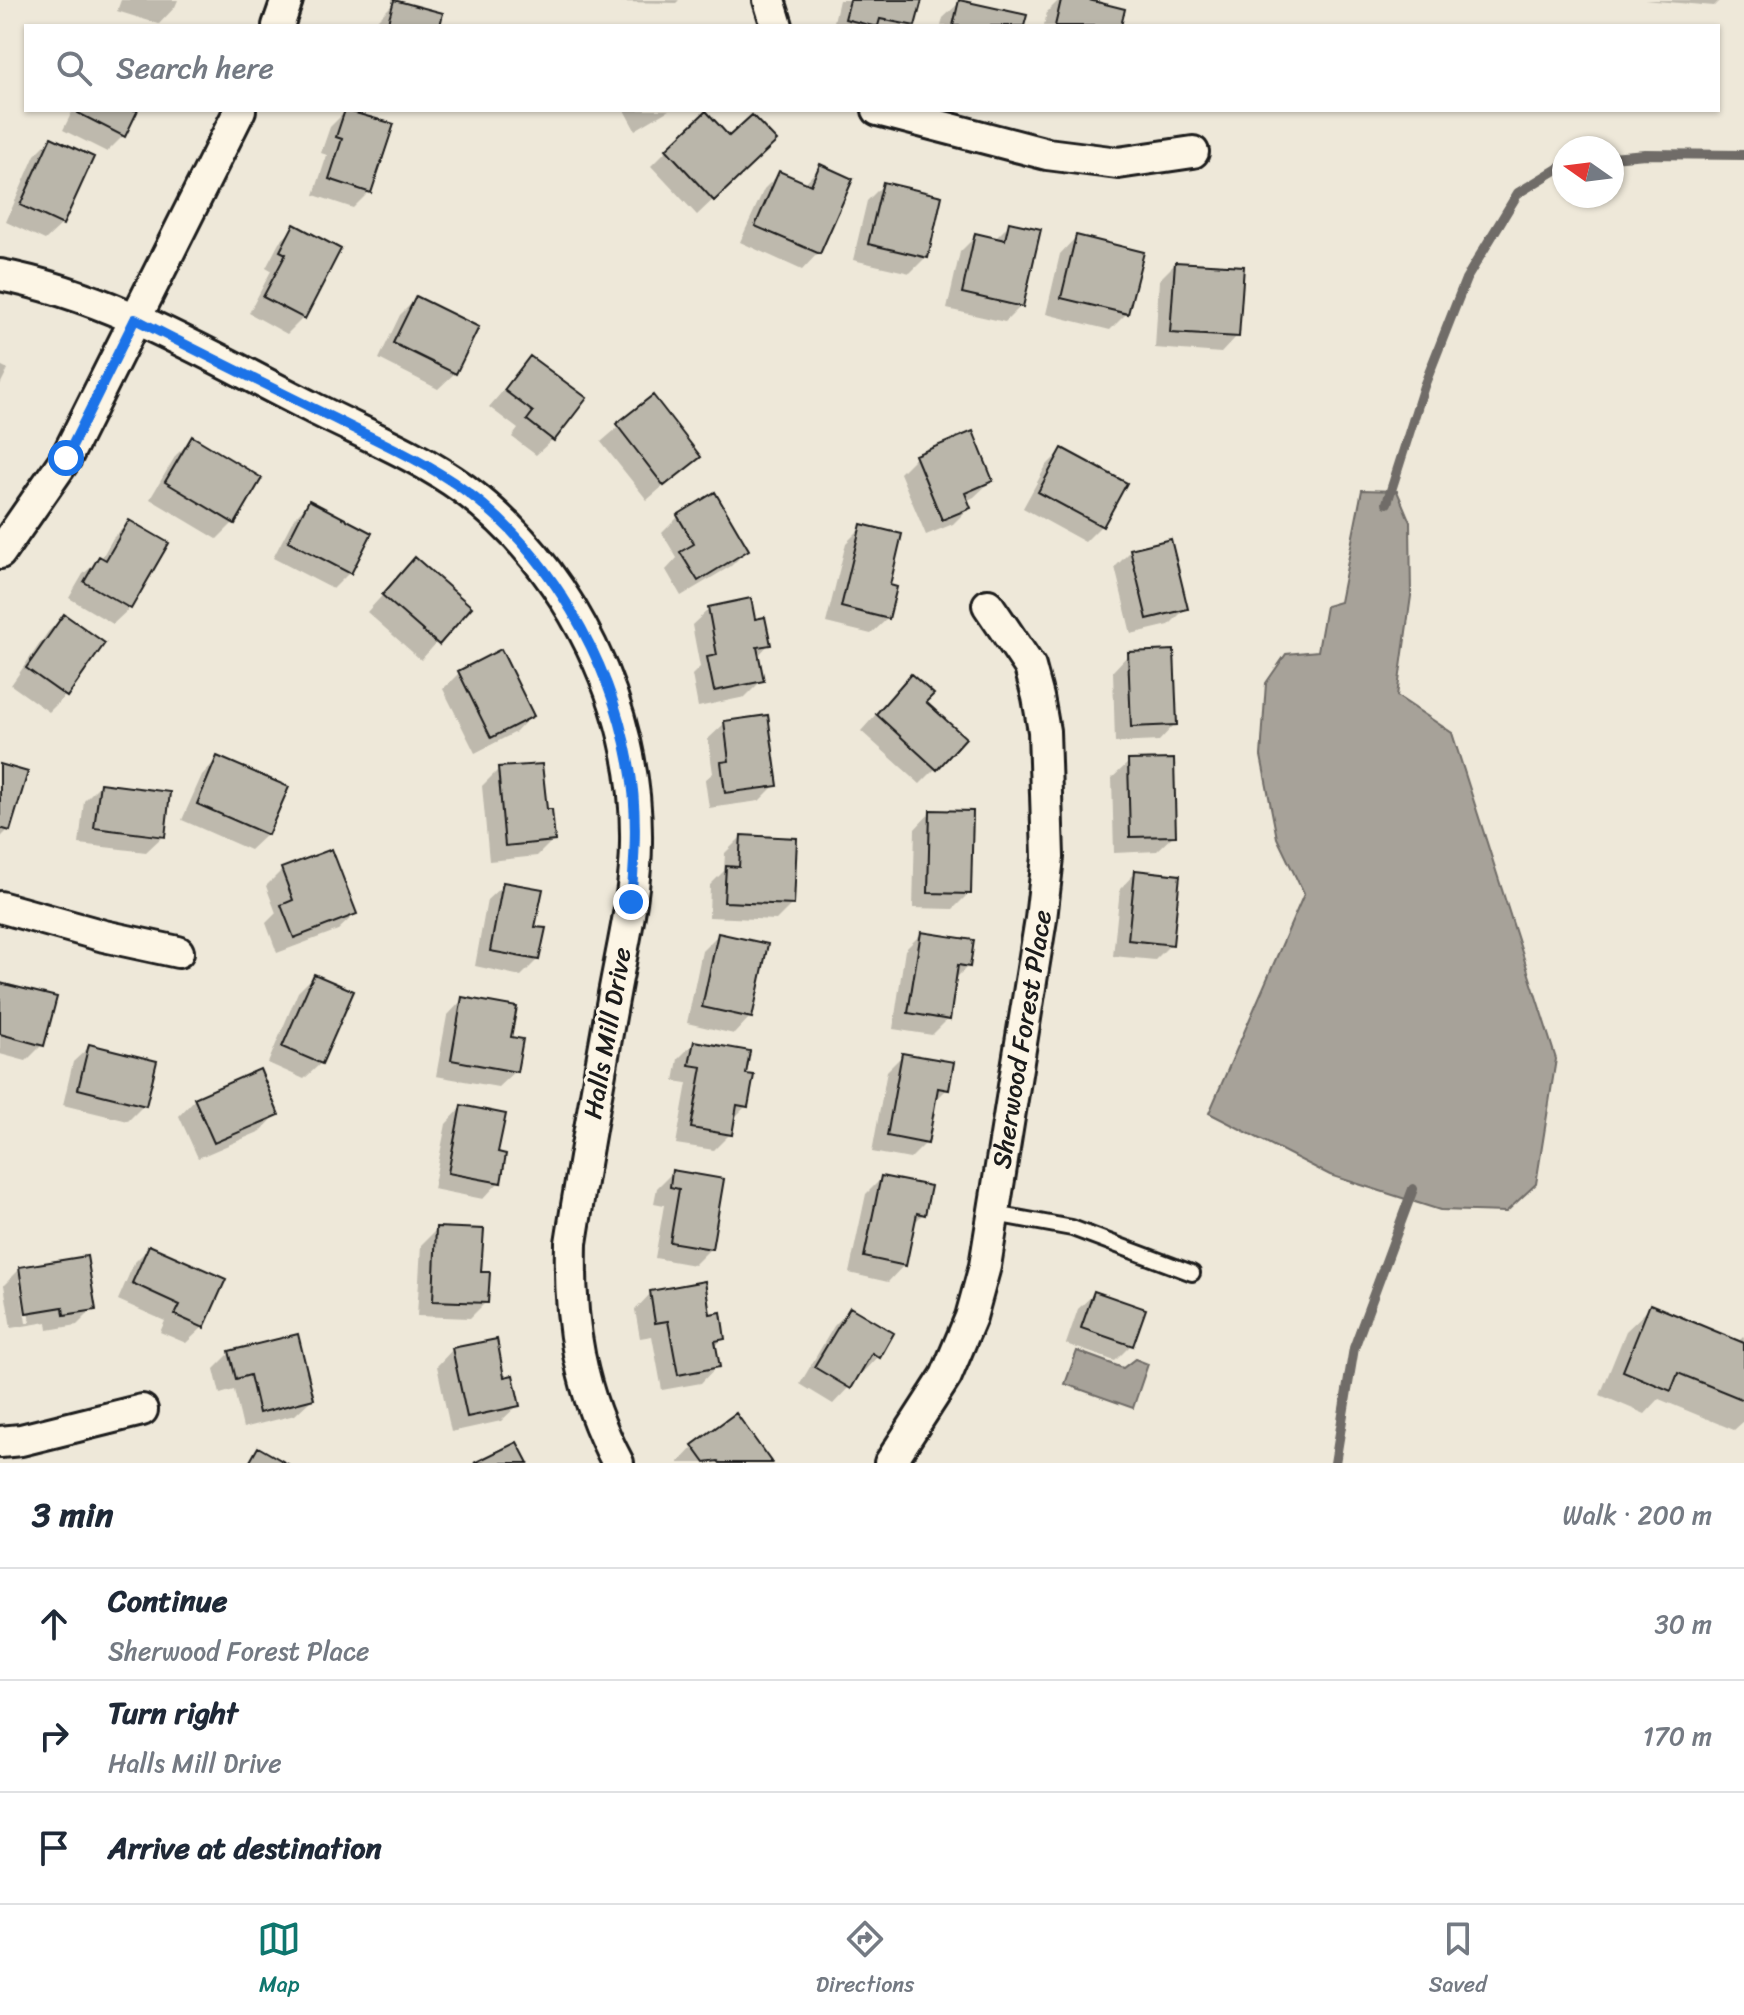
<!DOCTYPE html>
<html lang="en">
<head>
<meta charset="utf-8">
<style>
	:root { --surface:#fff; --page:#f6f6f7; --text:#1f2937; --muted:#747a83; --line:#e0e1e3; --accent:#0f766e }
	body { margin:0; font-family:Sriracha,sans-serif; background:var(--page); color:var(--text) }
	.compass { position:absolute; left:1552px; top:136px; width:72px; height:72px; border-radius:50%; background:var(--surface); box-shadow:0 2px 6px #0004; rotate:284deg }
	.stop { position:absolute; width:24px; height:24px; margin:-18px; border:6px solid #1a73e8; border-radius:50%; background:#fff }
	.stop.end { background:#1a73e8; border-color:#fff; box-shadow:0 2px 8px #0008 }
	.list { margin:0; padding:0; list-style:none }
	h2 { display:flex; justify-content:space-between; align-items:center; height:104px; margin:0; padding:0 32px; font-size:34px }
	h2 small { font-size:26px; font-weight:400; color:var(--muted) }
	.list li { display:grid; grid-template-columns:52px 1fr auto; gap:24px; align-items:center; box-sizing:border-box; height:112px; padding:0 32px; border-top:2px solid var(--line) }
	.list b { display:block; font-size:30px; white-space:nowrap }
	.list p { margin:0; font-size:26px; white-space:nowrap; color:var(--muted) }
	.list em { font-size:26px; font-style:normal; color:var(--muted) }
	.icon { flex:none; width:44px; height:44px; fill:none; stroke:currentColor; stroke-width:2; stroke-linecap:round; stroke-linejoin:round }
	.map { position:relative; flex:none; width:1744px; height:1463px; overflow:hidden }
	.search { position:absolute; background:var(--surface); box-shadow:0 2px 6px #0004; left:24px; right:24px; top:24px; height:88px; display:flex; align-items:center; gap:20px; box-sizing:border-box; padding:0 28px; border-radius:0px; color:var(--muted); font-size:30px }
	.sheet { height:440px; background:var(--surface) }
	nav { display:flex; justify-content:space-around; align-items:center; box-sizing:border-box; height:112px; border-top:2px solid var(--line); background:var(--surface); font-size:22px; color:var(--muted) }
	nav a { display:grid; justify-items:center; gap:4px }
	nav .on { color:var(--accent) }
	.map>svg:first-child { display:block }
	.water { fill:#a7a299; stroke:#6f6c67; stroke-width:2 }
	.shadow { fill:#0003; fill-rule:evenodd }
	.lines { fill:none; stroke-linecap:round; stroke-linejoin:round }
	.stream { stroke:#6f6c67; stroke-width:10 }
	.building { fill:#bab6aa; stroke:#1c1c1c; stroke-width:2 }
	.service-casing { stroke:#1c1c1c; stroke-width:20 }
	.minor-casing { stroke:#1c1c1c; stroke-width:36 }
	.service { stroke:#fcf5e5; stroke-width:14 }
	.minor { stroke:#fcf5e5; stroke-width:30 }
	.route { stroke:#1a73e8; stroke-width:10 }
	.labels { text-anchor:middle; stroke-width:7; stroke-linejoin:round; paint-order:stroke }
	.street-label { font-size:26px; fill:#1c1c1c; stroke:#fcf5e5 }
</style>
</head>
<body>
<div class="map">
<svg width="1744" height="1463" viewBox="0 0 1744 1463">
	<rect width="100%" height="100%" fill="#eee8d9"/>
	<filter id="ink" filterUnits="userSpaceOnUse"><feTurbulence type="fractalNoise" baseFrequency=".0125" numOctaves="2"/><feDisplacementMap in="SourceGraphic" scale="16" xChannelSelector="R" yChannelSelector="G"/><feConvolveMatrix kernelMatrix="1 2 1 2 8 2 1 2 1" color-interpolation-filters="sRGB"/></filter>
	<g filter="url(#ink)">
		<path class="water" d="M 1362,490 L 1397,491 L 1410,522 L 1411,596 L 1397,696 L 1452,733 L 1556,1059 L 1536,1184 L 1506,1212 L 1440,1210 L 1330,1175 L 1209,1113 L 1304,894 L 1277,838 L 1261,756 L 1266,683 L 1286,654 L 1318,651 L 1326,606 L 1340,602 Z
			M 1077,1351 L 1123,1368 L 1135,1359 L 1148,1364 L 1133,1408 L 1065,1384 Z"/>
		<path class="shadow" d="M 121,0 L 178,0 L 175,7 L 159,24 L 117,11 Z
			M 617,0 L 679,0 L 676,3 L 617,2 Z
			M 839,0 L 920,0 L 913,26 L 833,26 Z
			M 1059,0 L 1080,0 L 1119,26 L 1044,26 L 1047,12 Z
			M 1644,0 L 1720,0 L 1714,6 Z
			M 395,2 L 438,26 L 376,26 L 378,19 Z
			M 960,2 L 1022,26 L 941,26 L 943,18 Z
			M 73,110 L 136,110 L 123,136 L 107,152 L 63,130 Z
			M 624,110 L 669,110 L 635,130 Z
			M 346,111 L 369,192 L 353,208 L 314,195 L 327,155 L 321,153 L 330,127 Z
			M 51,139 L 62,224 L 45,240 L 6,222 L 35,155 Z
			M 729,139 L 758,157 L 697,215 L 651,166 L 667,150 Z
			M 821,166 L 851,180 L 818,253 L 802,270 L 740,242 L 764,189 L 780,173 L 804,184 Z
			M 883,185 L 926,257 L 910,273 L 853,260 L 867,201 Z
			M 1010,224 L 1021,306 L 1005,322 L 947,309 L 960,252 L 976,236 L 994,240 Z
			M 295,227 L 303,318 L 287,334 L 249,313 L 271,271 L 266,268 L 279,243 Z
			M 1076,237 L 1127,313 L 1110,330 L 1046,314 L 1060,254 Z
			M 1175,264 L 1237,336 L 1221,353 L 1155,348 L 1159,280 Z
			M 416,299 L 455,373 L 438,389 L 379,359 L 400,315 Z
			M 531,358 L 553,439 L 536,455 L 512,437 L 518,429 L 489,407 Z
			M 0,365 L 8,369 L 0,385 Z
			M 652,398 L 698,456 L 647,500 L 601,442 Z
			M 193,439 L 233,523 L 217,539 L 150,499 L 176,455 Z
			M 1062,450 L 1101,526 L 1085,542 L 1023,508 L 1046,466 Z
			M 916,457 L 991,481 L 974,497 L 966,501 L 969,508 L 953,524 L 926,535 L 900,473 Z
			M 310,502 L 349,573 L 333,589 L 273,558 L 294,518 Z
			M 678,517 L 747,550 L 731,566 L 681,596 L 666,570 L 677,558 L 662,533 Z
			M 129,522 L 130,608 L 113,624 L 69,598 L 83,574 L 101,559 L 113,538 Z
			M 862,527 L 887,586 L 888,618 L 871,634 L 826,623 L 846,543 Z
			M 1131,551 L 1186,608 L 1169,625 L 1131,634 L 1115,567 Z
			M 415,560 L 469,607 L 421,660 L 367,612 Z
			M 709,609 L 753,621 L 769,644 L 757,657 L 762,680 L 745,697 L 698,707 L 692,675 L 700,667 L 692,625 Z
			M 64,616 L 102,643 L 65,696 L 49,712 L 11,685 L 48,632 Z
			M 1129,654 L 1175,724 L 1159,741 L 1115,743 L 1113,671 Z
			M 459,673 L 532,715 L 516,732 L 475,753 L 443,689 Z
			M 895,693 L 923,703 L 936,768 L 920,784 L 861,731 Z
			M 725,723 L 775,785 L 759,801 L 709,808 L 705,780 L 713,773 L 708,739 Z
			M 218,758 L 267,834 L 250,850 L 182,820 L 202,775 Z
			M 1129,762 L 1174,835 L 1157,851 L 1114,853 L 1112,778 Z
			M 0,766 L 8,830 L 0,838 Z
			M 499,769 L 545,812 L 553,840 L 537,856 L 489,861 L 482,786 Z
			M 100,785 L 163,836 L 146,852 L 79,844 L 84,801 Z
			M 931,812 L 969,893 L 953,909 L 913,908 L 915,829 Z
			M 741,837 L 792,904 L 776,920 L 709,917 L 710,885 L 724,871 L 725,853 Z
			M 282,870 L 355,914 L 338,930 L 277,953 L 266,923 L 276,913 L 266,886 Z
			M 1136,872 L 1171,944 L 1155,960 L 1113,956 L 1120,889 Z
			M 504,884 L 538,959 L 521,976 L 475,966 L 487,900 Z
			M 921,934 L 968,966 L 954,980 L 948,1019 L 932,1035 L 893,1029 L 905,950 Z
			M 718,935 L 750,1017 L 734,1034 L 687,1023 L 702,951 Z
			M 314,976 L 321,1063 L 304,1079 L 268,1063 L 298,992 Z
			M 0,985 L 42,1045 L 26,1061 L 0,1054 Z
			M 463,999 L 509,1039 L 515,1071 L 498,1087 L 436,1076 L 447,1016 Z
			M 694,1043 L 743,1075 L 746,1106 L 733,1119 L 730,1134 L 714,1150 L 676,1144 L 687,1083 L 674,1081 L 678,1059 Z
			M 90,1046 L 144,1105 L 128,1121 L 63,1105 L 73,1062 Z
			M 903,1055 L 947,1089 L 934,1102 L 926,1143 L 910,1159 L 872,1152 L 887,1071 Z
			M 195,1099 L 277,1114 L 261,1131 L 198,1158 L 179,1116 Z
			M 462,1107 L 496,1154 L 499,1182 L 483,1199 L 433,1189 L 446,1124 Z
			M 673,1172 L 711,1248 L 694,1265 L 655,1258 L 664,1205 L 654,1203 L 657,1188 Z
			M 882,1178 L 923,1214 L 912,1225 L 904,1265 L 888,1282 L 849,1273 L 866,1194 Z
			M 437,1229 L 479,1274 L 486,1302 L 470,1318 L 417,1316 L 421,1245 Z
			M 150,1247 L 203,1327 L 186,1343 L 160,1332 L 165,1321 L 118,1300 L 134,1263 Z
			M 20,1269 L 93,1309 L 77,1325 L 48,1330 L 47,1322 L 11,1328 L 4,1285 ZM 19,1279 L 23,1279 L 30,1323 L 26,1323 Z
			M 651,1293 L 709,1316 L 723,1338 L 714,1348 L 717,1366 L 701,1383 L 662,1390 L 652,1336 L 640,1338 L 635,1310 Z
			M 1095,1293 L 1131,1345 L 1115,1361 L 1066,1344 L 1078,1309 Z
			M 1651,1307 L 1738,1342 L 1744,1336 L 1744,1421 L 1734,1430 L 1659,1399 L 1645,1414 L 1600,1395 L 1626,1331 Z
			M 850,1309 L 878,1356 L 862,1373 L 859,1371 L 849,1387 L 833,1404 L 800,1384 L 834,1326 Z
			M 453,1349 L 518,1405 L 501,1421 L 451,1432 L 437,1366 Z
			M 230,1353 L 312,1399 L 295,1415 L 243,1428 L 234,1390 L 220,1394 L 214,1369 Z
			M 694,1446 L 769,1463 L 678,1463 Z"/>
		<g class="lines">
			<path class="stream" d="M 1612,157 L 1645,154 L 1744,155
				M 1387,503 L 1424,386 L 1466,279 L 1518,193 L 1564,165
				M 1335,1463 L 1354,1348 L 1413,1189"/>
		</g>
		<path class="building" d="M 394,0 L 443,13 L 440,26 L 387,26 Z
			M 850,0 L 922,0 L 915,26 L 880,19 L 878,26 L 873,26 L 845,19 Z
			M 959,0 L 1027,15 L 1024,26 L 953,26 Z
			M 1061,0 L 1089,0 L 1125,9 L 1121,26 L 1055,26 Z
			M 79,110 L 138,110 L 125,137 L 78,113 Z
			M 345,110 L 394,124 L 371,193 L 329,179 L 342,139 L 336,137 Z
			M 706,111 L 729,136 L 752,115 L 777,141 L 714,201 L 666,149 Z
			M 51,137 L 94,157 L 63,225 L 20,205 Z
			M 820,164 L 853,179 L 820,254 L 755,226 L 779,171 L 811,185 Z
			M 883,182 L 942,196 L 928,258 L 868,244 Z
			M 1009,222 L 1041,229 L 1023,307 L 962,293 L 975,233 L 1005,240 Z
			M 294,224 L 341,249 L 305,319 L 263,297 L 286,254 L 280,251 Z
			M 1076,235 L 1144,252 L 1128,314 L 1061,298 Z
			M 1175,262 L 1244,266 L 1239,337 L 1170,333 Z
			M 416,296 L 479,327 L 456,374 L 393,343 Z
			M 530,356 L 587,398 L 554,441 L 527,420 L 533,412 L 504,390 Z
			M 653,395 L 701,457 L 664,486 L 616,424 Z
			M 973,431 L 993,481 L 965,493 L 971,508 L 942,520 L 915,455 Z
			M 192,436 L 262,478 L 235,524 L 165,482 Z
			M 1062,448 L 1127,483 L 1103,527 L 1038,492 Z
			M 715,492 L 749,550 L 698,581 L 680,552 L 694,544 L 677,515 Z
			M 309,500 L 372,533 L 351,574 L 288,541 Z
			M 129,520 L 169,543 L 131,609 L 84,582 L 99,556 L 106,560 Z
			M 861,524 L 902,534 L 890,585 L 897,587 L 889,619 L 841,607 Z
			M 1171,539 L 1188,609 L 1147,619 L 1130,549 Z
			M 415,557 L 472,607 L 439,645 L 382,595 Z
			M 751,598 L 755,619 L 765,617 L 771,645 L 757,647 L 764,681 L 714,691 L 707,657 L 717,655 L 708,607 Z
			M 64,614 L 105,643 L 67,697 L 26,668 Z
			M 501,649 L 534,716 L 491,738 L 458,671 Z
			M 1174,650 L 1177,725 L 1131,727 L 1128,652 Z
			M 911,674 L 934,694 L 926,702 L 966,738 L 937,770 L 876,714 Z
			M 768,715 L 778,786 L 725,793 L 721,762 L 729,761 L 724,721 Z
			M 217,756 L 289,787 L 268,835 L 197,804 Z
			M 1174,759 L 1176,836 L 1130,837 L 1128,760 Z
			M 0,764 L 28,772 L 10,831 L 0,828 Z
			M 542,764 L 547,809 L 552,809 L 555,841 L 505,846 L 498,767 Z
			M 100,783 L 170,792 L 165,837 L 94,828 Z
			M 930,810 L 973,811 L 971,894 L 928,893 Z
			M 741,835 L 797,838 L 794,905 L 724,902 L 726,866 L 739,867 Z
			M 332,849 L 357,914 L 294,938 L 281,905 L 293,900 L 281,868 Z
			M 1135,870 L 1180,875 L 1173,945 L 1128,940 Z
			M 503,882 L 543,889 L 535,927 L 546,928 L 539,960 L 490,951 Z
			M 921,932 L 974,940 L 970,967 L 958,965 L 950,1020 L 908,1013 Z
			M 718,933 L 768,944 L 752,1018 L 702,1007 Z
			M 314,974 L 354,991 L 322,1064 L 282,1047 Z
			M 0,983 L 57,997 L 44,1046 L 0,1034 Z
			M 462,997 L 517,1007 L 511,1037 L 523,1039 L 517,1072 L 451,1060 Z
			M 694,1041 L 750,1051 L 746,1074 L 754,1075 L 748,1107 L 737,1105 L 732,1135 L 691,1128 L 702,1067 L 689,1065 Z
			M 89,1044 L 157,1061 L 146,1106 L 78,1089 Z
			M 902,1053 L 954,1062 L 949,1090 L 938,1088 L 928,1144 L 887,1136 Z
			M 260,1069 L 279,1115 L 214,1143 L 194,1098 Z
			M 461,1105 L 506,1114 L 498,1152 L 506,1154 L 501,1183 L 448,1173 Z
			M 672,1170 L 724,1179 L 712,1249 L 670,1242 L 679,1189 L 670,1187 Z
			M 881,1176 L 931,1186 L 925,1215 L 917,1213 L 906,1266 L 864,1257 Z
			M 436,1227 L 484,1229 L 481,1272 L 490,1272 L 488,1303 L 433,1301 Z
			M 149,1245 L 226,1279 L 204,1328 L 175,1315 L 180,1305 L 132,1283 Z
			M 87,1256 L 96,1310 L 64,1315 L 63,1307 L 26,1313 L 19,1267 Z
			M 705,1281 L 710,1314 L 721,1312 L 725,1339 L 715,1341 L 720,1367 L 678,1375 L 668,1321 L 655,1323 L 650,1291 Z
			M 1094,1291 L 1146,1309 L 1133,1346 L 1081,1328 Z
			M 1650,1304 L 1744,1343 L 1744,1400 L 1678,1373 L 1671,1391 L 1623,1371 Z
			M 850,1307 L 894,1333 L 880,1358 L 872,1353 L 851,1389 L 814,1367 Z
			M 298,1334 L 314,1399 L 259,1413 L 250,1375 L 236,1379 L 229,1351 Z
			M 497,1339 L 504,1377 L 513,1375 L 520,1406 L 467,1417 L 452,1348 Z
			M 736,1413 L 772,1463 L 720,1463 L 718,1461 L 705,1463 L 692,1445 Z
			M 517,1442 L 528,1463 L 474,1463 Z
			M 258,1447 L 286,1463 L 249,1463 Z"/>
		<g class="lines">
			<defs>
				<path id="service" d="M 995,1214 L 1072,1228 L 1192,1273"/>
				<g id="minor">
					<path d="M 769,0 L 777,26"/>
					<path d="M 278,26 L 287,0"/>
					<path d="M 878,110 L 1047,154 L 1118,163 L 1193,152"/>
					<path d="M 0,275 C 112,296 211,357 311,407 C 362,433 418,455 464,489 C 572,570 638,709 636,842 C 636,893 623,944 614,994 C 599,1077 584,1160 571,1243 C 569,1324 580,1392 618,1463"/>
					<path d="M 0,553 L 66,458 L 240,110"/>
					<path d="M 0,907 L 104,936 L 178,952"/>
					<path d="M 0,1442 L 21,1440 L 142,1410"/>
					<path id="s1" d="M 890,1463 L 946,1376 L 971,1317 L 985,1266 L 1041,919 L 1048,857 L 1044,731 L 1038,697 L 1030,667 L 988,605"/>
				</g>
			</defs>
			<use href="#service" class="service-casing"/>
			<use href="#minor" class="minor-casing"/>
			<use href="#service" class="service"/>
			<use href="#minor" class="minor"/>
		</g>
	</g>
	<g class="lines" filter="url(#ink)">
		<path class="route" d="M 66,458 L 135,319 C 201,353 268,386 335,419 C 378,441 424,461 463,489 C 549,551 610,659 629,763 C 638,809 635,855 631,902"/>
	</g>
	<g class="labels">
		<g class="street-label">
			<text transform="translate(607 1033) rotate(-80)" y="9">Halls Mill Drive</text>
			<text dy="9" stroke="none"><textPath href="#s1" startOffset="450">Sherwood Forest Place</textPath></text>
		</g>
	</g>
</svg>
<svg class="compass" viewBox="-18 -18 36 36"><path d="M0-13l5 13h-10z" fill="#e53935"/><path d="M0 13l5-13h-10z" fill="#747a83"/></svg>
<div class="stop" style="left:66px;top:458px"></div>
<div class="stop end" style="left:631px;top:902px"></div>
<div class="search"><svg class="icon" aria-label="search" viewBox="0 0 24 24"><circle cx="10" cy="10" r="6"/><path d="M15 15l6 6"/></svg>Search here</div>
</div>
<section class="sheet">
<h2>3 min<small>Walk · 200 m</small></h2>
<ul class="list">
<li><svg class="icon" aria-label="ahead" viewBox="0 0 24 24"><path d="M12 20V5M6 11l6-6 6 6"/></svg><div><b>Continue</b><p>Sherwood Forest Place</p></div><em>30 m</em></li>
<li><svg class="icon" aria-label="right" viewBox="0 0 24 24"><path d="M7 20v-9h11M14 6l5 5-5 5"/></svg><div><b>Turn right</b><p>Halls Mill Drive</p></div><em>170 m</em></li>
<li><svg class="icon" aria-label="arrive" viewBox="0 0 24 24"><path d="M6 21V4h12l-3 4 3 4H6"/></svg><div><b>Arrive at destination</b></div></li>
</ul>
</section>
<nav>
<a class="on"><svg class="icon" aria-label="map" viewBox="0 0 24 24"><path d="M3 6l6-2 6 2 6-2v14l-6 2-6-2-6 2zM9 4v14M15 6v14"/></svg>Map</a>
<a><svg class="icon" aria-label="directions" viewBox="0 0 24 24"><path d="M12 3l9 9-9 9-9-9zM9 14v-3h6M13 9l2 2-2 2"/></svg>Directions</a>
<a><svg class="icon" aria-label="saved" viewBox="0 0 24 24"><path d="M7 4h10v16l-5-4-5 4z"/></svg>Saved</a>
</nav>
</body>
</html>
